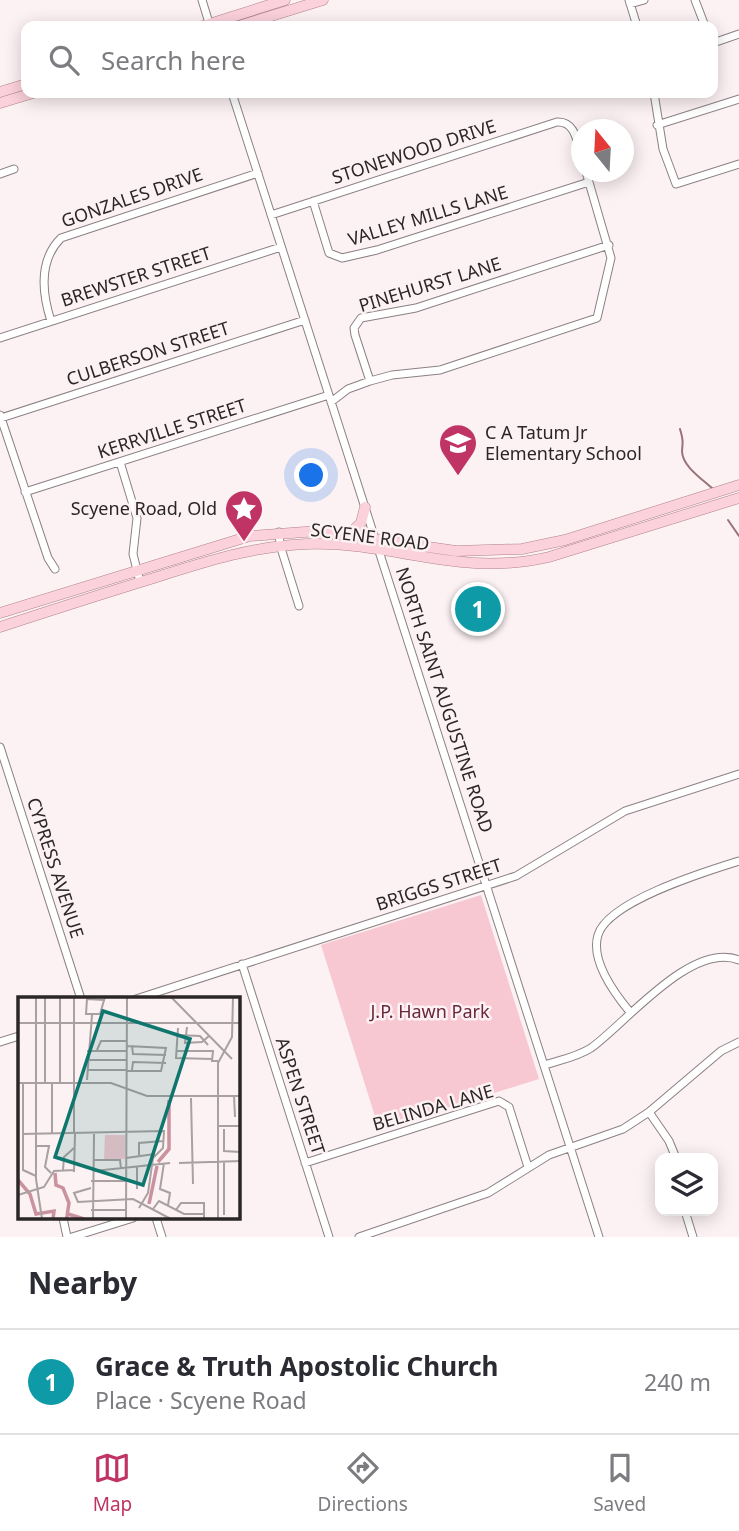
<!DOCTYPE html>
<html lang="en">
<head>
<meta charset="utf-8">
<style>
	:root { --surface:#fff; --page:#f7f7f7; --text:#2b2b33; --muted:#7c7c81; --line:#e1e1e2; --accent:#c03365 }
	body { margin:0; font-family:"Noto Sans",sans-serif; background:var(--page); color:var(--text) }
	.controls { position:absolute; right:21px; bottom:21px; display:grid; overflow:hidden; border-radius:14px; box-shadow:0 4px 18px #0003 }
	.controls button { width:63px; height:63px; display:grid; place-items:center; padding:0; border:0; border-bottom:2px solid var(--line); background:var(--surface); color:var(--text); font:35px sans-serif }
	.compass { position:absolute; left:571px; top:119px; width:63px; height:63px; border-radius:50%; background:var(--surface); box-shadow:0 4px 18px #0003; rotate:342deg }
	.you { position:absolute; left:312px; top:476px; width:24px; height:24px; margin:-18px; border:5px solid #fff; border-radius:50%; background:#1a73e8; box-shadow:0 0 0 10px #1a73e833 }
	.badge { display:grid; place-items:center; width:46px; height:46px; border-radius:50%; background:var(--accent); color:#fff; font-size:23px; font-weight:700 }
	.pin { position:absolute; translate:-50% -50%; border:4px solid #fff; box-shadow:0 2px 7px #0006 }
	.list { margin:0; padding:0; list-style:none }
	h2 { display:flex; justify-content:space-between; align-items:center; height:91px; margin:0; padding:0 28px; font-size:30px }
	h2 small { font-size:23px; font-weight:400; color:var(--muted) }
	.list li { display:grid; grid-template-columns:46px 1fr auto; gap:21px; align-items:center; box-sizing:border-box; height:105px; padding:0 28px; border-top:2px solid var(--line) }
	.list b { display:block; font-size:26px; white-space:nowrap }
	.list p { margin:0; font-size:23px; white-space:nowrap; color:var(--muted) }
	.list em { font-size:23px; font-style:normal; color:var(--muted) }
	.icon { flex:none; width:38px; height:38px; fill:none; stroke:currentColor; stroke-width:2; stroke-linecap:round; stroke-linejoin:round }
	.map { position:relative; flex:none; width:739px; height:1237px; overflow:hidden }
	.search { position:absolute; background:var(--surface); box-shadow:0 4px 18px #0003; left:21px; right:21px; top:21px; height:77px; display:flex; align-items:center; gap:18px; box-sizing:border-box; padding:0 24px; border-radius:14px; color:var(--muted); font-size:26px }
	.sheet { height:196px; background:var(--surface) }
	nav { display:flex; justify-content:space-around; align-items:center; box-sizing:border-box; height:98px; border-top:2px solid var(--line); background:var(--surface); font-size:19px; color:var(--muted) }
	nav a { display:grid; justify-items:center; gap:4px }
	nav .on { color:var(--accent) }
	.map>svg:first-child { display:block }
	.park { fill:#f7c8d2 }
	.lines { fill:none; stroke-linecap:round; stroke-linejoin:round }
	.stream { stroke:#9a727a; stroke-width:2 }
	.minor-casing { stroke:#8b8183; stroke-width:9 }
	.major-casing { stroke:#b1828c; stroke-width:11 }
	.minor { stroke:#fff; stroke-width:7 }
	.major { stroke:#fbd1db; stroke-width:10 }
	.labels { text-anchor:middle; stroke-width:5; stroke-linejoin:round; paint-order:stroke }
	.street-label { font-size:18px; fill:#2b2727; stroke:#fcf1f3 }
	.poi-label { font-size:18px; fill:#2b2727; stroke:#fcf1f3; text-anchor:start }
	.park-label { font-size:18px; fill:#6b273c; stroke:#fcf1f3 }
	.inset-river { fill:none; stroke:#c9929e; stroke-width:3.5 }
	.inset-road { fill:none; stroke:#a8a0a1; stroke-width:2 }
	.view { fill:#0f766e; fill-opacity:0.15; stroke:#0f766e; stroke-width:3.5 }
	.inset-edge { fill:none; stroke:#2b2727; stroke-width:3.5 }
</style>
</head>
<body>
<div class="map">
<svg width="739" height="1237" viewBox="0 0 739 1237">
	<rect width="100%" height="100%" fill="#fcf1f3"/>
	<path class="park" d="M 481,895 L 539,1079 L 379,1129 L 321,945 Z"/>
	<g class="lines">
		<path class="stream" d="M 680,429 C 683,439 683,442 682,451 C 682,466 702,479 713,489
			M 728,520 L 739,536"/>
		<defs>
			<path id="minor" d="M 202,0 L 210,26
				M 629,0 L 637,26
				M 695,0 L 705,26
				M 630,4 L 644,0
				M 713,43 L 739,34
				M 232,93 L 599,1237
				M 654,93 L 663,149 L 676,184 L 739,164
				M 657,125 L 739,99
				M 0,174 L 14,169
				M 313,201 L 329,253 L 342,258 L 377,250 L 589,182
				M 271,215 L 557,122 C 576,121 577,143 582,158
				M 51,321 C 42,293 38,261 61,238 L 258,173
				M 0,338 L 281,247
				M 370,381 L 355,335 L 354,328 L 361,318 L 416,308 L 609,245
				M 331,402 L 348,389 L 370,381 L 392,375 L 440,370 L 597,318 L 611,258 L 586,172
				M 0,415 L 48,558 L 55,569
				M 1,418 L 305,320
				M 120,462 L 137,518 L 133,554 L 140,582
				M 25,492 L 329,395
				M 279,532 L 280,545 L 299,606
				M 0,747 L 81,999
				M 242,964 L 329,1237
				M 136,999 L 516,876 L 625,811 L 739,774
				M 630,1012 C 615,994 590,961 598,935 C 608,901 707,871 739,861
				M 0,1042 L 19,1036
				M 545,1065 C 560,1060 577,1057 591,1048 C 625,1024 691,941 739,960
				M 649,1112 L 669,1141 L 676,1158
				M 305,1163 L 499,1101 L 509,1107 L 528,1167
				M 685,1211 L 693,1237
				M 63,1218 L 67,1237
				M 156,1218 L 162,1237
				M 72,1237 L 133,1218
				M 359,1237 L 488,1193 L 549,1155 L 623,1129 L 649,1112 L 721,1051 L 739,1042"/>
			<path id="major" d="M 203,26 L 285,0
				M 239,26 L 323,0
				M 0,92 L 26,84
				M 0,103 L 33,93
				M 349,534 L 361,523 L 365,507
				M 0,613 L 250,536 L 318,531 L 456,551 L 522,549 L 565,540 L 739,485
				M 0,627 C 52,610 105,593 157,577 C 207,561 254,546 307,544 C 392,541 459,578 549,557 L 739,498"/>
		</defs>
		<use href="#minor" class="minor-casing"/>
		<use href="#major" class="major-casing"/>
		<use href="#minor" class="minor"/>
		<use href="#major" class="major"/>
	</g>
	<defs>
		<symbol id="school-pin" viewBox="-11 -11 22 30"><path d="M0 17L-7.5 6A9.5 9.5 0 1 1 7.5 6Z" fill="#c03365" stroke="#fcf1f3"/><path d="M0-5L7-2L0 1L-7-2ZM-4 1L0 2.5L4 1V4Q0 6-4 4Z" fill="#fff"/></symbol>
		<symbol id="sight-pin" viewBox="-11 -11 22 30"><path d="M0 17L-7.5 6A9.5 9.5 0 1 1 7.5 6Z" fill="#c03365" stroke="#fcf1f3"/><path d="M0-6L1.8-2.2L6-1.7L2.9 1.2L3.7 5.4L0 3.3L-3.7 5.4L-2.9 1.2L-6-1.7L-1.8-2.2Z" fill="#fff"/></symbol>
	</defs>
	<g fill-rule="evenodd">
		<use href="#school-pin" x="436" y="421" width="44" height="60"/>
		<use href="#sight-pin" x="222" y="487" width="44" height="60"/>
	</g>
	<g class="labels">
		<g class="street-label">
			<text transform="translate(414 152) rotate(-18)" y="6">STONEWOOD DRIVE</text>
			<text transform="translate(132 198) rotate(-19)" y="6">GONZALES DRIVE</text>
			<text transform="translate(428 216) rotate(-17)" y="6">VALLEY MILLS LANE</text>
			<text transform="translate(136 277) rotate(-18)" y="6">BREWSTER STREET</text>
			<text transform="translate(430 285) rotate(-17)" y="6">PINEHURST LANE</text>
			<text transform="translate(148 354) rotate(-18)" y="6">CULBERSON STREET</text>
			<text transform="translate(172 429) rotate(-18)" y="6">KERRVILLE STREET</text>
			<text transform="translate(370 537) rotate(7)" y="6">SCYENE ROAD</text>
			<text transform="translate(444 700) rotate(72)" y="6">NORTH SAINT AUGUSTINE ROAD</text>
			<text transform="translate(55 868) rotate(72)" y="6">CYPRESS AVENUE</text>
			<text transform="translate(439 885) rotate(-18)" y="6">BRIGGS STREET</text>
			<text transform="translate(300 1096) rotate(72)" y="6">ASPEN STREET</text>
			<text transform="translate(433 1108) rotate(-16)" y="6">BELINDA LANE</text>
		</g>
		<g class="poi-label">
			<text x="485" y="439">C A Tatum Jr<tspan x="485" dy="21">Elementary School</tspan></text>
			<text x="217" y="515" text-anchor="end">Scyene Road, Old</text>
		</g>
		<g class="park-label">
			<text x="430" y="1018">J.P. Hawn Park</text>
		</g>
	</g>
	<g transform="translate(18 997)">
		<rect width="222" height="222" fill="#fcf1f3"/>
		<path d="M 87,138 L 107,138 L 107,162 L 86,162 Z" fill="#f7c8d2"/>
		<path class="inset-river" d="M 140,165 L 151,152 L 151,103M 37,176 L 38,188 L 45,191 L 51,206 L 49,219M 0,183 L 12,197 L 18,217 L 36,214 L 35,222M 131,207 L 139,169M 48,222 L 50,217 L 66,222"/>
		<path class="inset-road" d="M 18,0 L 18,182 L 24,222M 27,0 L 27,87M 42,0 L 42,87M 153,0 L 214,62M 86,3 L 69,2 L 68,17 L 82,17 L 87,0M 0,26 L 223,26M 169,30 L 167,46 L 184,45 L 191,39M 160,31 L 158,61 L 194,62M 159,38 L 182,39 L 190,48M 114,49 L 115,57 L 148,58M 79,53 L 83,44 L 109,44M 69,54 L 109,54M 158,54 L 195,54 L 194,64 L 200,64M 69,63 L 109,63M 69,73 L 109,73M 114,73 L 115,65 L 148,66M 109,74 L 143,74 L 148,51 L 109,49M 69,83 L 74,18M 0,86 L 93,86 L 129,99 L 223,99M 5,86 L 5,173 L 18,179M 216,99 L 217,120M 173,101 L 175,187M 199,129 L 223,129M 206,132 L 206,154 L 223,155M 4,137 L 146,134 L 145,151 L 135,161 L 130,196 L 121,211M 34,137 L 34,86M 56,137 L 56,0M 18,149 L 31,149 L 27,170 L 33,176M 121,158 L 121,146 L 145,144M 108,161 L 137,157M 76,163 L 102,163 L 103,172M 206,165 L 206,218M 146,166 L 142,192 L 152,196 L 150,208M 161,166 L 223,164M 119,170 L 119,192M 45,173 L 46,160 L 56,151M 76,174 L 152,166M 56,175 L 57,137M 73,184 L 108,184M 73,191 L 56,196 L 60,205 L 115,202 L 153,222M 0,198 L 26,190 L 36,174 L 56,173M 135,212 L 141,204 L 166,217 L 186,217M 73,213 L 108,213M 158,213 L 163,206 L 186,206 L 186,222M 75,222 L 76,137M 108,222 L 109,0M 200,222 L 200,66 L 214,40 L 215,0"/>
		<path class="view" d="M 85,14 L 172,42 L 125,188 L 37,160 Z"/>
		<rect width="222" height="222" class="inset-edge"/>
	</g>
</svg>
<div class="controls">
<button><svg class="icon" aria-label="layers" viewBox="0 0 24 24"><path d="M12 4l9 5-9 5-9-5zM3 14l9 5 9-5"/></svg></button>
</div>
<svg class="compass" viewBox="-18 -18 36 36"><path d="M0-13l5 13h-10z" fill="#e53935"/><path d="M0 13l5-13h-10z" fill="#7c7c81"/></svg>
<div class="you"></div>
<div class="pin badge" style="left:478px;top:609px;background:#0f9aa8">1</div>
<div class="search"><svg class="icon" aria-label="search" viewBox="0 0 24 24"><circle cx="10" cy="10" r="6"/><path d="M15 15l6 6"/></svg>Search here</div>
</div>
<section class="sheet">
<h2>Nearby<small></small></h2>
<ul class="list">
<li><span class="badge" style="background:#0f9aa8">1</span><div><b>Grace &amp; Truth Apostolic Church</b><p>Place · Scyene Road</p></div><em>240 m</em></li>
</ul>
</section>
<nav>
<a class="on"><svg class="icon" aria-label="map" viewBox="0 0 24 24"><path d="M3 6l6-2 6 2 6-2v14l-6 2-6-2-6 2zM9 4v14M15 6v14"/></svg>Map</a>
<a><svg class="icon" aria-label="directions" viewBox="0 0 24 24"><path d="M12 3l9 9-9 9-9-9zM9 14v-3h6M13 9l2 2-2 2"/></svg>Directions</a>
<a><svg class="icon" aria-label="saved" viewBox="0 0 24 24"><path d="M7 4h10v16l-5-4-5 4z"/></svg>Saved</a>
</nav>
</body>
</html>
